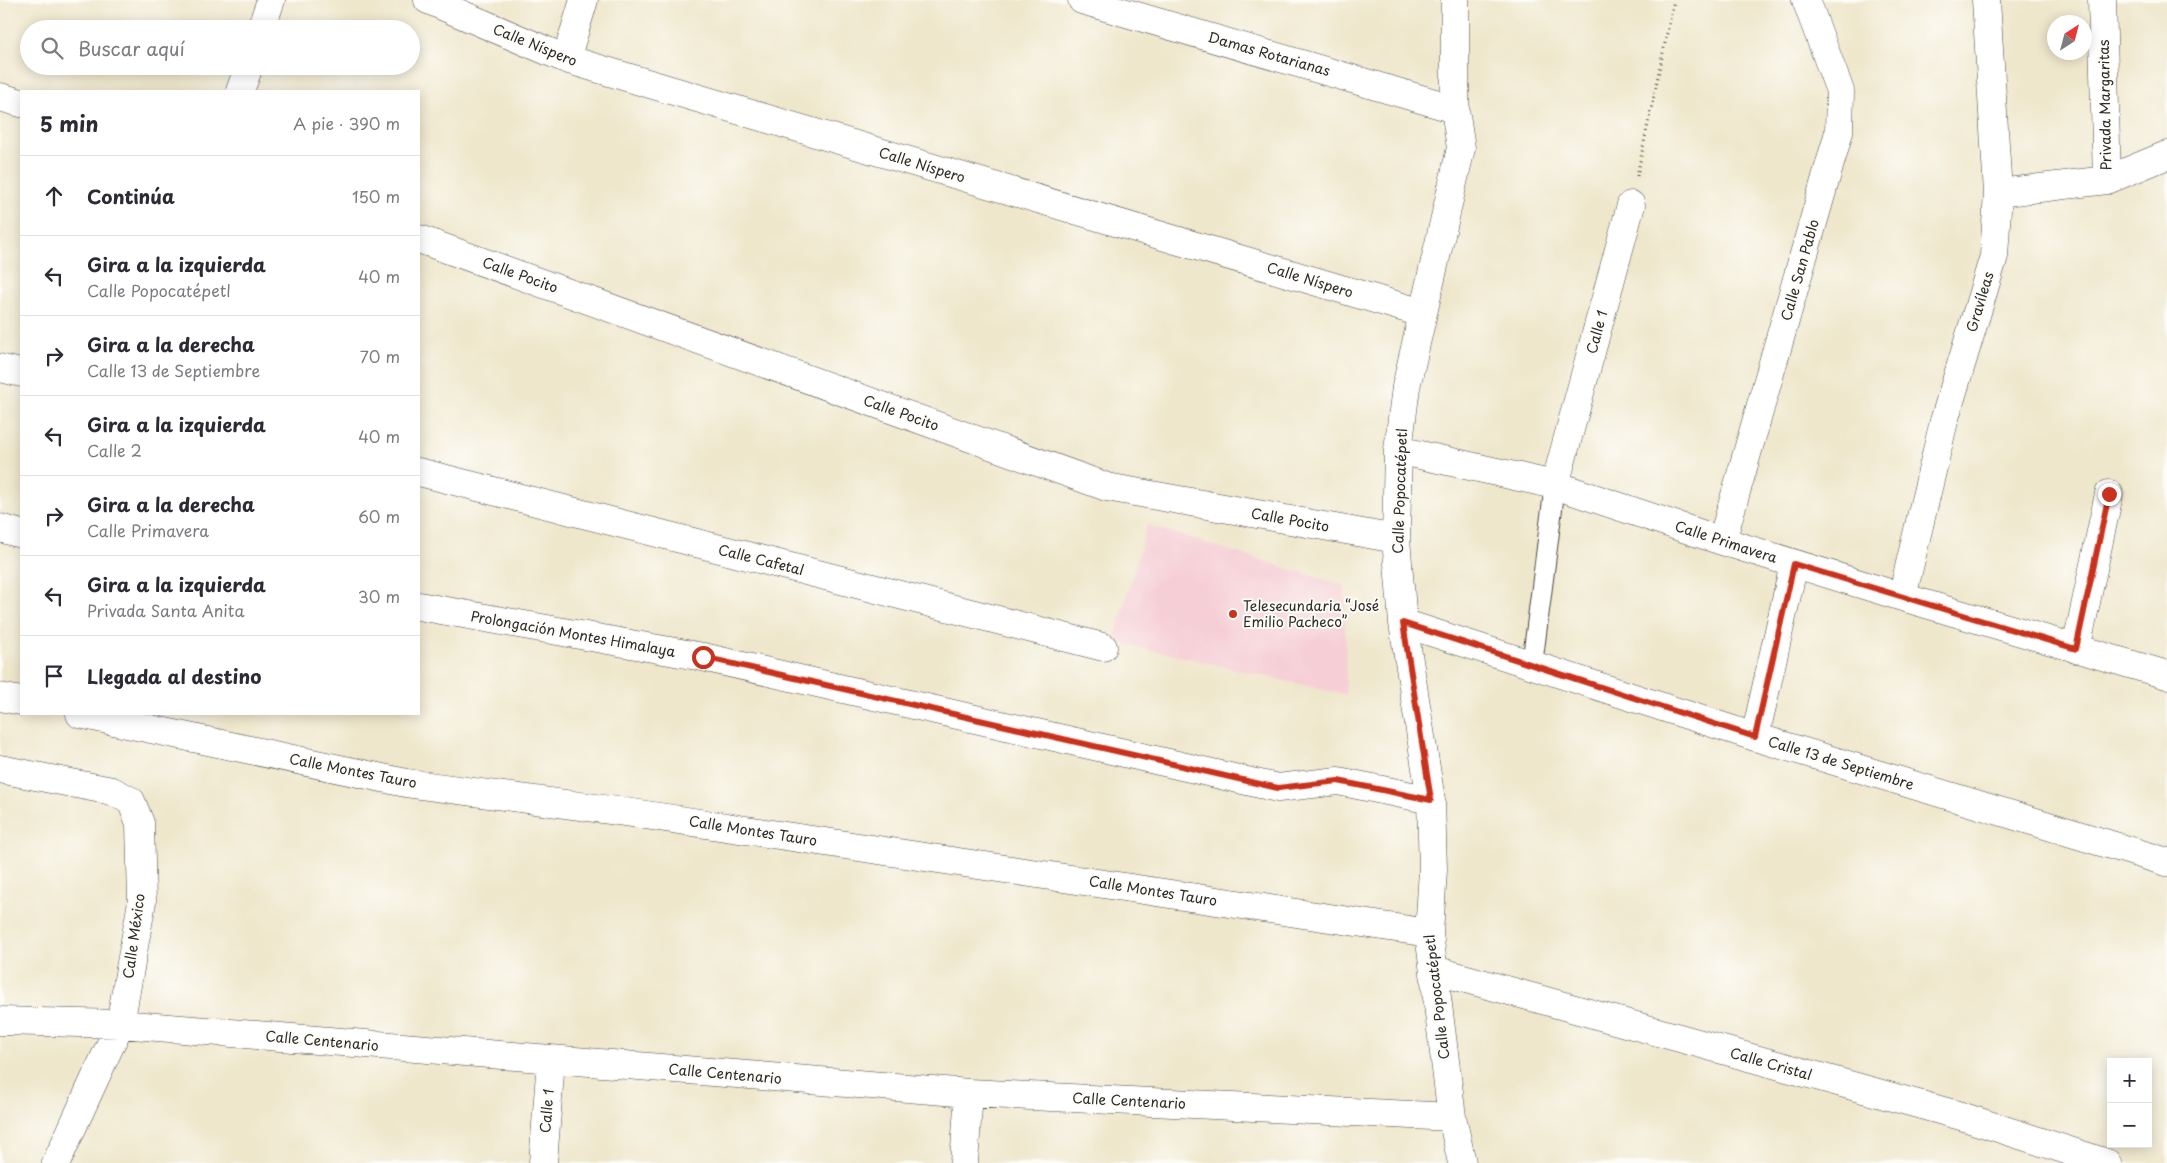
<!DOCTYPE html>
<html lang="es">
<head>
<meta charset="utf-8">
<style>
	:root { --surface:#fff; --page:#f2f2f3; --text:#2b2b33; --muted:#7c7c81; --line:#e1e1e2 }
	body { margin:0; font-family:"Playpen Sans",sans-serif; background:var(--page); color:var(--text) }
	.controls { position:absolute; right:15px; bottom:15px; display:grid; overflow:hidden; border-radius:0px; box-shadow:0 2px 12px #0003 }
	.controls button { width:45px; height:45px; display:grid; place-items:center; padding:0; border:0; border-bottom:1px solid var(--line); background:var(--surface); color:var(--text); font:25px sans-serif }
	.compass { position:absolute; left:2047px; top:15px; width:45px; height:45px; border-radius:50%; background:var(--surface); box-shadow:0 2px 12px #0003; rotate:36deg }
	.stop { position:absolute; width:15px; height:15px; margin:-11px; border:4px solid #c8321e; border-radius:50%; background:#fff }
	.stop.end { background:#c8321e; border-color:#fff; box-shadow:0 1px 5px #0008 }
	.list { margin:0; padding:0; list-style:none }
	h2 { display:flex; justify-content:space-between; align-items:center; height:65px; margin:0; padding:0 20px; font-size:21px }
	h2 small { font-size:16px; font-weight:400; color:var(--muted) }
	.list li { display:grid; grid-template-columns:32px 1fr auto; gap:15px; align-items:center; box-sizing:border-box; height:80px; padding:0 20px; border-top:1px solid var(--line) }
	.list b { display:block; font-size:19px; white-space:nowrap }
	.list p { margin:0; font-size:16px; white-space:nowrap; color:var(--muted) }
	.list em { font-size:16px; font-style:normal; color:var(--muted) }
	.icon { flex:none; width:28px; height:28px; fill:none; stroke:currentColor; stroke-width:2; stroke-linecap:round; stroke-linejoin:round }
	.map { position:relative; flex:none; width:2167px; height:1163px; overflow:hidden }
	.search { position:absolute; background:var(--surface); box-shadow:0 2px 12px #0003; left:20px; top:20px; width:400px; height:55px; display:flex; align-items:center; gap:12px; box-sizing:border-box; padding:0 18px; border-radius:28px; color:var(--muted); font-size:19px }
	.panel { position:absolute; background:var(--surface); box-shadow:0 2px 12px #0003; left:20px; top:90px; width:400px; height:625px; border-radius:0px }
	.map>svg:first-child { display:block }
	.built { fill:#f6cfd6 }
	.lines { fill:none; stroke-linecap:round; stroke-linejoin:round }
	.lane-casing { stroke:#484743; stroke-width:22 }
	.street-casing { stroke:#484743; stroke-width:29 }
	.path { stroke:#484743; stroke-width:3; stroke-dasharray:1 4; stroke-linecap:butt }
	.lane { stroke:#fff; stroke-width:20 }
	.street { stroke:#fff; stroke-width:28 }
	.route { stroke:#c8321e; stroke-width:6 }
	.poi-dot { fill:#c8321e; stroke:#fdfcf7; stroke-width:2 }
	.labels { text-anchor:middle; stroke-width:4; stroke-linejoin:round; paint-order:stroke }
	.street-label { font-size:14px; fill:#2b2b2b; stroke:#fdfcf7 }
	.poi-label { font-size:14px; fill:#2b2b2b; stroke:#fdfcf7; text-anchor:start }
</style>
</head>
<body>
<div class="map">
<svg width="2167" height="1163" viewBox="0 0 2167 1163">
	<rect width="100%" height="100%" fill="#fdfcf7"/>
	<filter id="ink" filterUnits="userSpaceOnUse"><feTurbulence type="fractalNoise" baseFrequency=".02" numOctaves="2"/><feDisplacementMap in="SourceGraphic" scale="10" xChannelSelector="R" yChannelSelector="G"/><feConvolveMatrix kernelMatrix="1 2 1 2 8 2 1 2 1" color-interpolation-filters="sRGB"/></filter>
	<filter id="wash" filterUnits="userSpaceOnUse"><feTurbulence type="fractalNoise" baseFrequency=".0096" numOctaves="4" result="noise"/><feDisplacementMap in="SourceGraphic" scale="20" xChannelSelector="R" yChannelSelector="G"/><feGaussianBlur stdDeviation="1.12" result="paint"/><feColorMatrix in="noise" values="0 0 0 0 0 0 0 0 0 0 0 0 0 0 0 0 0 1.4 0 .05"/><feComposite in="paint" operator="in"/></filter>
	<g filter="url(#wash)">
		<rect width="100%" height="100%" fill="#efe7cc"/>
		<path class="built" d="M 1147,525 L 1345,586 L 1346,695 L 1114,641 Z"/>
	</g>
	<g filter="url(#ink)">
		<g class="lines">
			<defs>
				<path id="lane" d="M 1532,665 L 1555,485"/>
				<path id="street" d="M 428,0 L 566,59 L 1422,313
					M 1082,0 L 1455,109
					M 1455,0 L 1455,109 L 1461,148 L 1406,387 L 1398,450 L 1396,539 L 1403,623 L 1431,800 L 1433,870 L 1429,933 L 1452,1117 L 1462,1163
					M 2102,0 L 2107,180
					M 261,29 L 271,0
					M 566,59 L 584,0
					M 240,91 L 249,66
					M 0,97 L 21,103
					M 1998,193 L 2107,180 L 2167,155
					M 419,239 L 1107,487 L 1396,539
					M 0,368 L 21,373
					M 1398,450 L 1555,485 L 1722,541 L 1902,597 L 2167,675
					M 419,472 L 1103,647
					M 1555,485 L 1631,205
					M 0,528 L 21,534
					M 1722,541 L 1839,132 L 1840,91 L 1806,0
					M 1902,597 L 1944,421 L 1994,256 L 1998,193 L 1986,0
					M 419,606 L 703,657 L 1278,788 L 1338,781 L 1431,800
					M 1403,623 L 1755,737 L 2167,862
					M 2076,649 L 2109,494
					M 0,697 L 21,701
					M 80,714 L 406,783 L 633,813 L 1429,933
					M 1755,737 L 1794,564
					M 0,769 L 112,791 L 131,801 L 140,823 L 142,902 L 120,1024 L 56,1163
					M 1434,970 L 1961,1116 L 2107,1163
					M 0,1021 L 120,1024 L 969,1093 L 1452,1117
					M 543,1163 L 551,1060
					M 964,1163 L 969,1093"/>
			</defs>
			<use href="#lane" class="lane-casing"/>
			<use href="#street" class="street-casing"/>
			<path class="path" d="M 1637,176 L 1674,0"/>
			<use href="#lane" class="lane"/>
			<use href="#street" class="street"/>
		</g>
	</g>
	<g class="lines" filter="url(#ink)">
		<path class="route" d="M 703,657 L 1278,788 L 1338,781 L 1431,800 L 1403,623 L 1755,737 L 1794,564 L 2076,649 L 2109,494"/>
	</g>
	<circle class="poi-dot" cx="1233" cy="614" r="5"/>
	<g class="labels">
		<g class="street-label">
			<text transform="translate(535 45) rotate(22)" y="5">Calle Níspero</text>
			<text transform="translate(1269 54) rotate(16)" y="5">Damas Rotarianas</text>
			<text transform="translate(2105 105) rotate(-91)" y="5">Privada Margaritas</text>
			<text transform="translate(922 165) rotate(17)" y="5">Calle Níspero</text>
			<text transform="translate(1800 270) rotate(-74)" y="5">Calle San Pablo</text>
			<text transform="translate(520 275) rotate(20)" y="5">Calle Pocito</text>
			<text transform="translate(1310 280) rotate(17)" y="5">Calle Níspero</text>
			<text transform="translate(1980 302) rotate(-73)" y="5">Gravíleas</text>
			<text transform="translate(1597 332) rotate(-75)" y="5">Calle 1</text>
			<text transform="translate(901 413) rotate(20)" y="5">Calle Pocito</text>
			<text transform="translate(1400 491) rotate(-88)" y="5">Calle Popocatépetl</text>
			<text transform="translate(1290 520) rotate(10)" y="5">Calle Pocito</text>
			<text transform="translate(1726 542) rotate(18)" y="5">Calle Primavera</text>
			<text transform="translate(761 560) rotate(14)" y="5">Calle Cafetal</text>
			<text transform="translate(573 634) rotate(10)" y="5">Prolongación Montes Himalaya</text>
			<text transform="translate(1841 763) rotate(17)" y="5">Calle 13 de Septiembre</text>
			<text transform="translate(353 771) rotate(11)" y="5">Calle Montes Tauro</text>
			<text transform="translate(753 831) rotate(9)" y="5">Calle Montes Tauro</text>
			<text transform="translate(1153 891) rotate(9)" y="5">Calle Montes Tauro</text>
			<text transform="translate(134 936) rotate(-82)" y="5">Calle México</text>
			<text transform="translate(1437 997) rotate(-97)" y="5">Calle Popocatépetl</text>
			<text transform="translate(322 1041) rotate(5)" y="5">Calle Centenario</text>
			<text transform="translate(1771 1064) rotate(16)" y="5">Calle Cristal</text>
			<text transform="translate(725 1074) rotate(5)" y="5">Calle Centenario</text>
			<text transform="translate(1129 1101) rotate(3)" y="5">Calle Centenario</text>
			<text transform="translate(547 1111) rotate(-85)" y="5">Calle 1</text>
		</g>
		<g class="poi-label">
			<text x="1243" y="611">Telesecundaria “José<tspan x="1243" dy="16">Emilio Pacheco”</tspan></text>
		</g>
	</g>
</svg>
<div class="controls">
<button>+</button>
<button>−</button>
</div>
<svg class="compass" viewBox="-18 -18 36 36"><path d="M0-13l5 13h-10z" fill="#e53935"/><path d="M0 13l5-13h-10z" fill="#7c7c81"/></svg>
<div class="stop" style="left:703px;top:657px"></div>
<div class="stop end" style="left:2109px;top:494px"></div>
<div class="search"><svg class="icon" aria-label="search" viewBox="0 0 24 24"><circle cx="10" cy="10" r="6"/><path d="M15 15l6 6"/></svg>Buscar aquí</div>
<section class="panel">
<h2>5 min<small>A pie · 390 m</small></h2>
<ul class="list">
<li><svg class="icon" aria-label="ahead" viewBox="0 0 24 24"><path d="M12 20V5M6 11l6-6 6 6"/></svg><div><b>Continúa</b></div><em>150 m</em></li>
<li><svg class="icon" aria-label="left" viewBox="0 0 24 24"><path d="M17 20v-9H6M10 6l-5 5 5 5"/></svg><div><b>Gira a la izquierda</b><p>Calle Popocatépetl</p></div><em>40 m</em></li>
<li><svg class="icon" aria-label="right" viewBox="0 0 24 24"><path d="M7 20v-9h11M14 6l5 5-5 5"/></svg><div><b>Gira a la derecha</b><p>Calle 13 de Septiembre</p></div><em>70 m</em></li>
<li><svg class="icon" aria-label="left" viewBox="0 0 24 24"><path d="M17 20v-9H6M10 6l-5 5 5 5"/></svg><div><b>Gira a la izquierda</b><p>Calle 2</p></div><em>40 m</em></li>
<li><svg class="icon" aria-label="right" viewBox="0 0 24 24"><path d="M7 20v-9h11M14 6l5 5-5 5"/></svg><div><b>Gira a la derecha</b><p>Calle Primavera</p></div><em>60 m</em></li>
<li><svg class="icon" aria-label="left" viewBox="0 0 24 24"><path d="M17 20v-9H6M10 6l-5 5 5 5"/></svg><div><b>Gira a la izquierda</b><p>Privada Santa Anita</p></div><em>30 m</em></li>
<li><svg class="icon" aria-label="arrive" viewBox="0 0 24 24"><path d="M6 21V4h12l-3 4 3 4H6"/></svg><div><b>Llegada al destino</b></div></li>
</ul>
</section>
</div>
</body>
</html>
